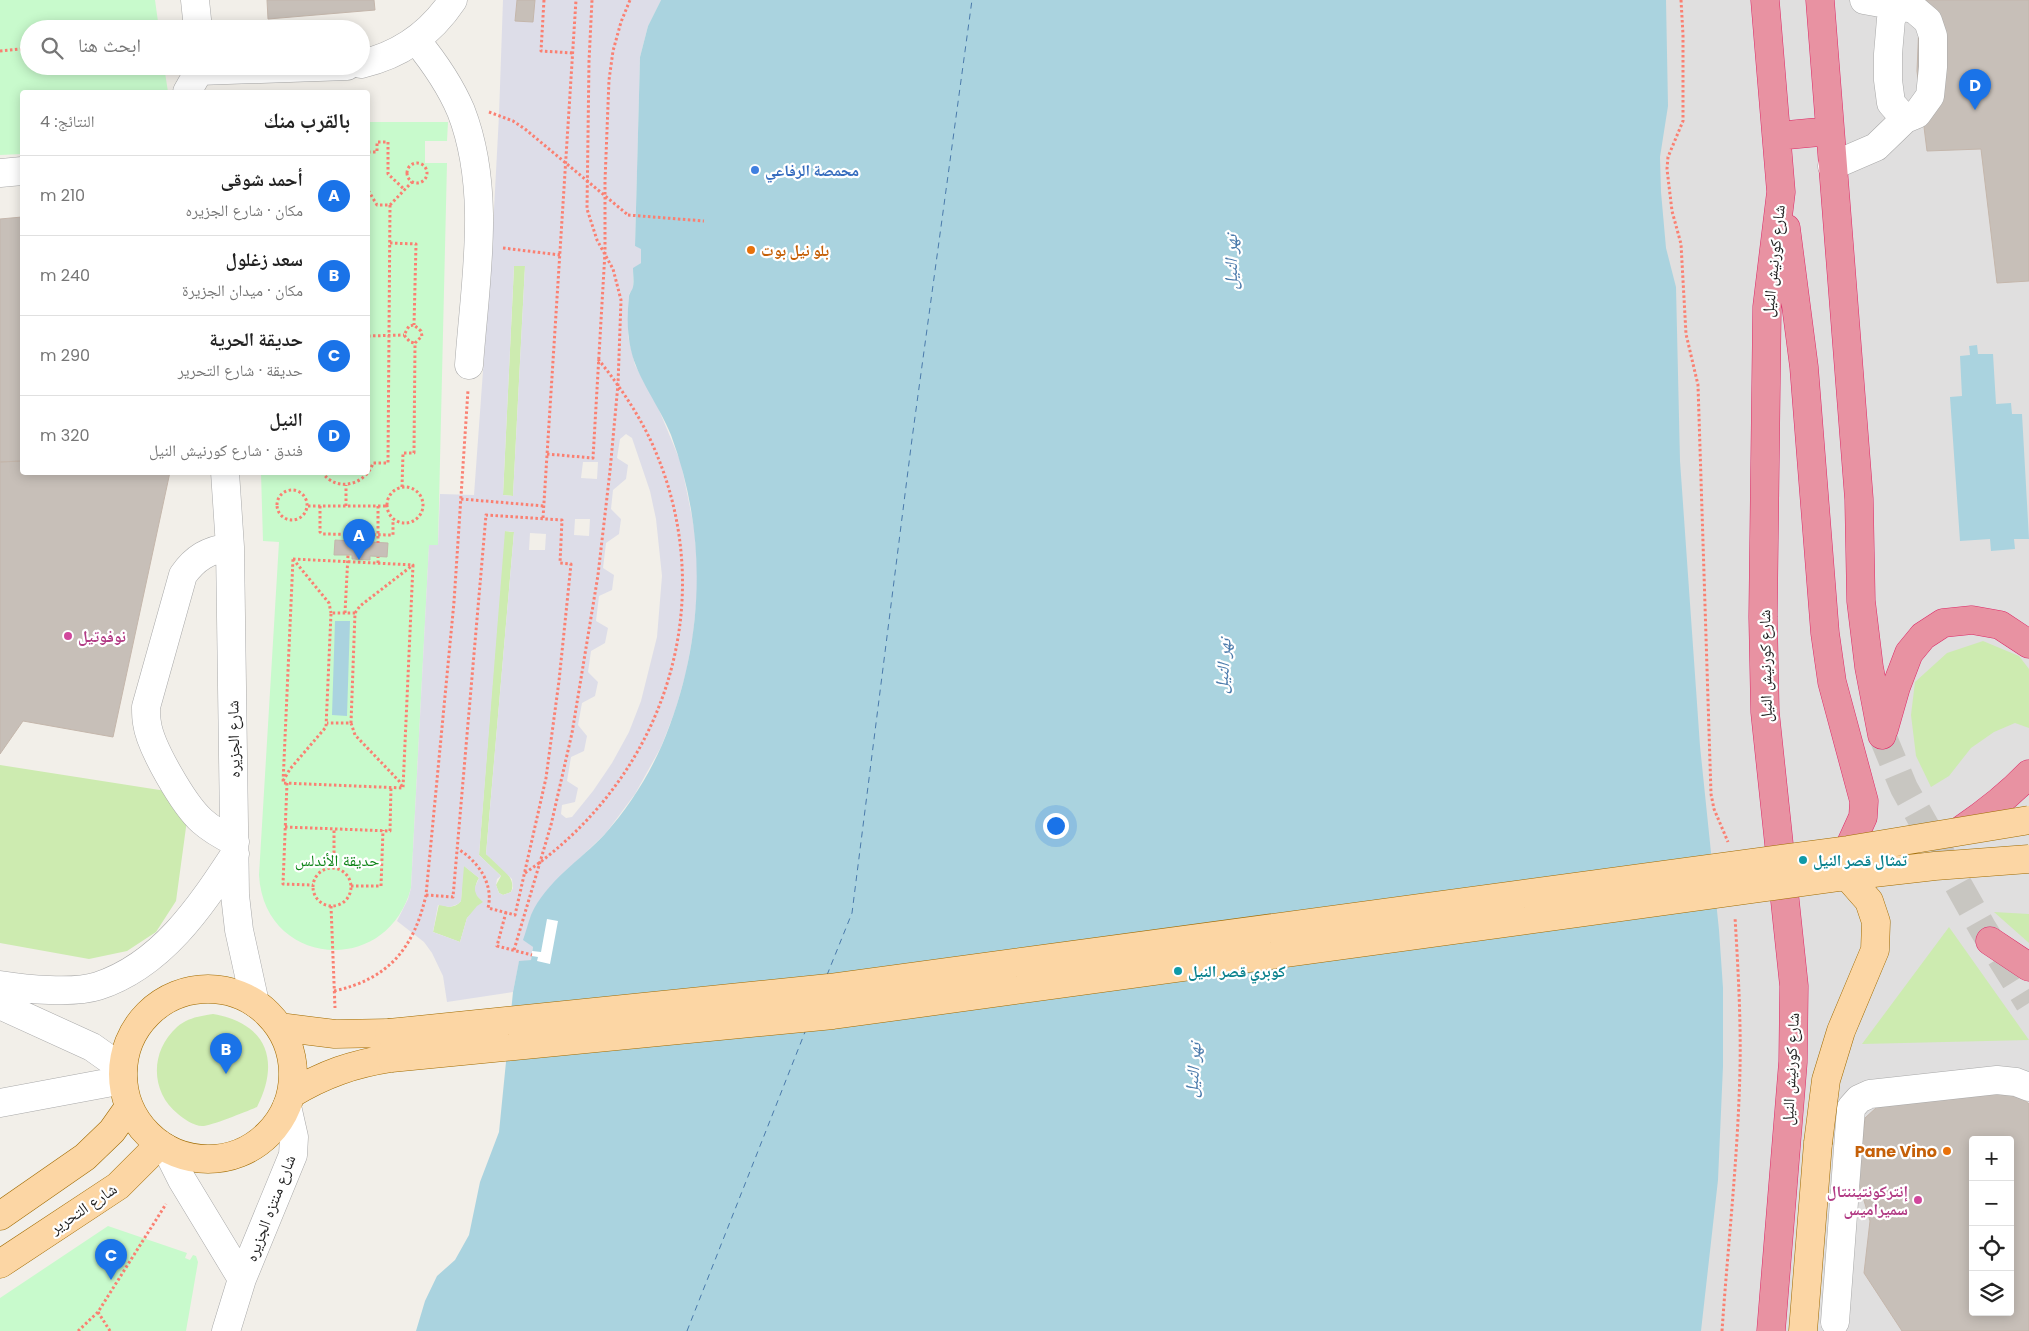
<!DOCTYPE html>
<html lang="ar">
<head>
<meta charset="utf-8">
<style>
	:root { --surface:#fff; --page:#f6f6f6; --text:#222; --muted:#767676; --line:#e0e0e0; --accent:#1a73e8 }
	body { margin:0; font-family:Poppins,"Noto Naskh Arabic",sans-serif; background:var(--page); color:var(--text); direction:rtl }
	.controls { position:absolute; right:15px; bottom:15px; display:grid; overflow:hidden; border-radius:5px; box-shadow:0 2px 12px #0003 }
	.controls button { width:45px; height:45px; display:grid; place-items:center; padding:0; border:0; border-bottom:1px solid var(--line); background:var(--surface); color:var(--text); font:25px sans-serif }
	.you { position:absolute; left:1055px; top:825px; width:18px; height:18px; margin:-12px; border:4px solid #fff; border-radius:50%; background:#1a73e8; box-shadow:0 0 0 8px #1a73e833 }
	.badge { display:grid; place-items:center; width:32px; height:32px; border-radius:50%; background:var(--accent); color:#fff; font-size:16px; font-weight:700 }
	.pin { position:absolute; translate:-50% -41px; filter:drop-shadow(0 1px 2px #0008) }
	.pin::after { content:''; position:absolute; top:26px; width:18px; height:15px; background:inherit; clip-path:polygon(0 0,100% 0,50% 100%) }
	.list { margin:0; padding:0; list-style:none }
	h2 { display:flex; justify-content:space-between; align-items:center; height:65px; margin:0; padding:0 20px; font-size:21px }
	h2 small { font-size:16px; font-weight:400; color:var(--muted) }
	.list li { display:grid; grid-template-columns:32px 1fr auto; gap:15px; align-items:center; box-sizing:border-box; height:80px; padding:0 20px; border-top:1px solid var(--line) }
	.list b { display:block; font-size:19px; white-space:nowrap }
	.list p { margin:0; font-size:16px; white-space:nowrap; color:var(--muted) }
	.list em { font-size:16px; font-style:normal; color:var(--muted) }
	.icon { flex:none; width:28px; height:28px; fill:none; stroke:currentColor; stroke-width:2; stroke-linecap:round; stroke-linejoin:round }
	.map { position:relative; flex:none; width:2029px; height:1331px; overflow:hidden; direction:ltr }
	.search { position:absolute; background:var(--surface); box-shadow:0 2px 12px #0003; left:20px; top:20px; width:350px; height:55px; display:flex; align-items:center; gap:12px; box-sizing:border-box; padding:0 18px; border-radius:28px; color:var(--muted); font-size:19px }
	.panel { position:absolute; background:var(--surface); box-shadow:0 2px 12px #0003; left:20px; top:90px; width:350px; height:385px; border-radius:5px; direction:rtl }
	.map>svg:first-child { display:block }
	.residential { fill:#e0dfdf; fill-rule:evenodd }
	.grass { fill:#cdebb0 }
	.park { fill:#c8facc }
	.plaza { fill:#dddde8; fill-rule:evenodd }
	.water { fill:#aad3df }
	.pier { fill:#fff }
	.lines { fill:none; stroke-linecap:round; stroke-linejoin:round }
	.ferry { stroke:#4a7aab; stroke-width:1; stroke-dasharray:6 5; stroke-linecap:butt }
	.building { fill:#c7bfb8; stroke:#c4b6ab; fill-rule:evenodd }
	.highway-tunnel { stroke:#c8c6c1; stroke-width:28; stroke-dasharray:28 14; stroke-linecap:butt }
	.minor-casing { stroke:#a9a9a9; stroke-width:29 }
	.major-casing { stroke:#a06b00; stroke-width:29 }
	.highway-casing { stroke:#dc2a67; stroke-width:29 }
	.path { stroke:#fa8072; stroke-width:3; stroke-dasharray:2.5 2.5; stroke-linecap:butt }
	.minor { stroke:#fff; stroke-width:28 }
	.major { stroke:#fcd6a4; stroke-width:28 }
	.highway { stroke:#e892a2; stroke-width:28 }
	.major-bridge-casing { stroke:#a06b00; stroke-width:29; stroke-linecap:butt }
	.path-bridge { stroke:#fa8072; stroke-width:3; stroke-dasharray:2.5 2.5; stroke-linecap:butt }
	.major-bridge { stroke:#fcd6a4; stroke-width:28 }
	.shop-dot { fill:#3f7fe0; stroke:#fff; stroke-width:2 }
	.food-dot { fill:#e8710a; stroke:#fff; stroke-width:2 }
	.hotel-dot { fill:#d1479c; stroke:#fff; stroke-width:2 }
	.culture-dot { fill:#0f9aa8; stroke:#fff; stroke-width:2 }
	.labels { text-anchor:middle; stroke-width:4.5; stroke-linejoin:round; paint-order:stroke }
	.shop-label { font-size:16px; font-weight:bold; fill:#366cbe; stroke:#fff; text-anchor:start }
	.food-label { font-size:16px; font-weight:bold; fill:#c56008; stroke:#fff; text-anchor:start }
	.street-label { font-size:16px; fill:#222; stroke:#fff }
	.hotel-label { font-size:16px; font-weight:bold; fill:#b23c85; stroke:#fff; text-anchor:start }
	.park-label { font-size:16px; fill:#0c8416; stroke:#fff }
	.culture-label { font-size:16px; font-weight:bold; fill:#0d838f; stroke:#fff; text-anchor:start }
	.water-label { font-size:18px; font-style:italic; fill:#4a7aab; stroke:#fff }
</style>
</head>
<body>
<div class="map">
<svg width="2029" height="1331" viewBox="0 0 2029 1331">
	<rect width="100%" height="100%" fill="#f2efe9"/>
	<path class="residential" d="M 1640,0 L 2029,0 L 2029,1331 L 1665,1331 ZM 1973,1140 L 2010,1140 L 2010,1312 L 1973,1312 Z"/>
	<path class="grass" d="M 514,266 L 525,266 L 513,496 L 503,495 Z
		M 504,531 L 514,532 L 486,854 C 496,863 518,877 511,892 L 503,895 L 499,893 L 496,885 L 501,876 L 479,855 Z
		M 1983,641 L 2019,656 L 2029,669 L 2029,728 L 2015,723 L 1994,732 L 1971,748 L 1949,776 L 1931,787 L 1916,756 L 1911,715 L 1915,682 L 1947,653 Z
		M 0,765 L 166,791 L 187,820 L 176,901 L 156,932 L 127,951 L 89,959 L 0,943 Z
		M 463,865 L 479,878 C 473,887 475,896 484,902 L 467,918 L 460,942 L 433,932 L 439,904 C 447,907 454,909 461,901 Z
		M 1994,912 L 2029,914 L 2029,943 Z
		M 1949,927 L 2029,1040 L 1862,1044 Z
		M 213,1014 C 266,1023 281,1060 257,1107 C 247,1111 211,1126 202,1126 C 194,1126 184,1119 178,1114 C 150,1092 150,1051 177,1027 C 187,1018 200,1016 213,1014 Z"/>
	<path class="park" d="M 0,0 L 155,0 L 159,29 L 29,29 L 29,66 L 164,66 L 168,92 L 22,92 L 22,154 L 0,155 Z
		M 368,122 L 448,122 L 447,141 L 425,141 L 425,163 L 447,163 L 438,546 L 429,546 L 411,888 C 387,978 264,967 259,875 L 279,542 L 263,541 L 261,473 L 368,472 Z
		M 108,1226 L 187,1253 L 185,1258 L 190,1260 L 193,1255 L 196,1256 L 198,1262 L 186,1331 L 0,1331 L 0,1298 Z"/>
	<path class="plaza" d="M 503,0 L 517,0 L 515,21 L 533,22 L 535,0 L 661,0 L 648,26 L 640,57 L 635,246 L 641,248 L 641,263 L 633,269 L 633,289 L 629,294 L 628,336 L 635,365 L 657,405 L 681,463 L 694,527 L 697,561 L 697,596 L 693,635 L 686,673 L 675,711 L 661,747 L 635,794 L 606,833 L 559,878 L 539,901 L 532,914 L 524,940 L 533,947 L 531,960 L 519,962 L 513,992 L 447,1002 L 443,976 L 432,953 L 424,942 L 397,921 L 408,899 L 411,888 L 429,545 L 438,545 L 440,494 L 474,495 L 492,247 L 499,115 ZM 514,266 L 525,266 L 513,496 L 503,495 ZM 626,434 L 632,438 L 650,491 L 656,519 L 662,576 L 657,637 L 641,701 L 629,732 L 612,763 L 593,791 L 572,817 L 566,818 L 561,814 L 562,805 L 575,802 L 578,788 L 567,781 L 571,757 L 584,751 L 587,736 L 578,725 L 582,703 L 595,696 L 598,682 L 588,672 L 591,651 L 605,643 L 608,628 L 596,621 L 599,596 L 612,590 L 614,575 L 603,568 L 606,543 L 619,534 L 621,519 L 611,509 L 613,490 L 626,479 L 628,465 L 617,458 L 620,439 ZM 583,462 L 598,462 L 597,479 L 581,478 ZM 575,519 L 590,519 L 589,536 L 574,535 ZM 505,531 L 514,532 L 486,854 L 512,879 L 513,888 L 511,892 L 503,895 L 499,893 L 496,885 L 497,879 L 501,876 L 479,855 ZM 530,533 L 546,534 L 545,550 L 529,550 ZM 464,866 L 479,878 L 475,887 L 475,891 L 477,896 L 483,902 L 477,906 L 467,918 L 460,942 L 433,932 L 438,905 L 450,907 L 458,904 L 461,901 Z"/>
	<path class="water" d="M 661,0 L 1666,0 L 1668,106 L 1660,157 L 1661,192 L 1666,248 L 1676,287 L 1680,461 L 1700,746 L 1719,930 L 1723,988 L 1723,1066 L 1718,1180 L 1701,1331 L 416,1331 L 425,1301 L 437,1276 L 455,1260 L 469,1235 L 480,1182 L 499,1132 L 513,992 L 519,961 L 531,960 L 533,947 L 523,940 C 526,932 528,923 531,915 C 546,881 581,860 605,834 C 628,808 648,777 662,745 C 704,646 709,537 671,435 C 660,407 637,378 631,350 C 627,333 627,315 629,297 C 629,293 632,291 633,287 C 634,282 633,274 633,268 L 641,263 L 641,249 L 635,246 L 640,57 L 648,26 Z
		M 1977,345 L 1978,354 L 1993,354 L 1996,404 L 2011,403 L 2012,414 L 2022,414 L 2029,539 L 2014,539 L 2015,549 L 1991,551 L 1990,539 L 1960,541 L 1950,397 L 1962,396 L 1960,356 L 1970,355 L 1969,346 Z
		M 335,621 L 350,621 L 347,716 L 332,715 Z"/>
	<path class="pier" d="M 547,919 L 558,921 L 550,964 L 537,961 L 538,957 L 532,956 L 532,951 L 541,952 Z"/>
	<g class="lines">
		<path class="ferry" d="M 827,975 L 852,913 L 912,439 L 972,0
			M 687,1331 L 805,1032"/>
	</g>
	<path class="building" d="M 267,0 L 374,0 L 375,10 L 268,19 Z
		M 517,0 L 535,0 L 533,22 L 515,21 Z
		M 1920,0 L 2029,0 L 2029,281 L 1997,283 L 1981,149 L 1927,151 L 1917,71 Z
		M 22,217 L 22,461 L 0,462 L 0,219 Z
		M 22,461 L 22,472 L 170,472 L 113,737 L 23,721 L 0,754 L 0,462 Z
		M 335,540 L 388,543 L 387,557 L 370,556 L 370,560 L 352,559 L 352,555 L 334,555 Z
		M 2010,1088 L 2029,1104 L 2029,1331 L 1902,1331 L 1864,1273 L 1870,1221 L 1858,1180 L 1865,1118 L 1877,1107 L 1905,1097 ZM 1973,1140 L 2010,1140 L 2010,1312 L 1973,1312 Z"/>
	<g class="lines">
		<path class="highway-tunnel" d="M 1882,735 L 1904,788 L 1983,929 L 2029,1003"/>
		<defs>
			<path id="minor" d="M 195,0 L 198,29
				M 1898,6 L 1891,19 L 1888,54 L 1888,80 L 1891,103 L 1905,119
				M 416,40 C 434,62 450,85 461,111 C 492,191 475,281 469,365
				M 361,64 C 401,55 431,33 453,0
				M 187,92 L 199,71 L 347,66
				M 1832,166 L 1876,147 L 1905,119 L 1917,114 L 1930,96 L 1933,67 L 1933,36 L 1928,21 L 1914,9 L 1864,0
				M 0,173 L 22,171
				M 225,472 L 230,547 L 235,895 L 239,930 L 255,1003
				M 230,547 C 208,550 195,558 183,575 L 146,707 C 146,712 146,718 147,723 C 150,747 184,805 202,821 C 212,830 223,836 235,842
				M 0,985 C 26,989 73,994 98,986 C 162,965 200,907 235,854
				M 0,1005 L 92,1047 L 123,1069
				M 0,1103 L 123,1080
				M 166,1148 L 182,1180 L 242,1279
				M 1835,1322 L 1851,1108 L 1859,1099 L 1870,1094 L 1997,1080 L 2016,1082 L 2029,1087
				M 226,1331 L 242,1279 L 293,1155 L 294,1137 L 287,1106"/>
			<path id="major" d="M123 1074a85 85 0 1 1 170 0a85 85 0 1 1-170 0Z
				M 279,1027 L 335,1034 L 389,1033
				M 291,1094 C 324,1074 353,1064 391,1058
				M 0,1216 L 85,1157 L 112,1131 L 129,1107
				M 0,1264 L 118,1186 L 160,1144
				M 1803,1331 L 1818,1143"/>
			<path id="highway" d="M 1765,0 L 1781,192 L 1767,307 L 1763,617 L 1765,712 L 1794,986 L 1793,1062 L 1771,1331
				M 1820,0 L 1859,499 L 1861,601 L 1869,667 L 1882,735
				M 1777,136 L 1830,131
				M 1786,228 L 1804,367 L 1825,633 L 1832,682 L 1864,801 L 1863,817 L 1848,850
				M 1884,729 L 1896,687 L 1909,653 L 1923,636 L 1943,623 L 1972,620 L 2000,625 L 2029,644
				M 1961,830 C 1986,813 2008,796 2029,774
				M 1990,941 L 2029,967"/>
		</defs>
		<use href="#minor" class="minor-casing"/>
		<use href="#major" class="major-casing"/>
		<use href="#highway" class="highway-casing"/>
		<path class="path" d="M 544,0 L 541,51 L 573,53
			M 1681,0 L 1683,35 L 1683,121 L 1668,157 L 1667,169 L 1672,211 L 1681,244 L 1686,334 L 1698,385 L 1711,794 L 1714,809 L 1728,842
			M 0,51 L 29,48
			M 489,112 L 513,121 L 525,129
			M 368,152 L 377,152 L 377,142 L 388,142 L 388,174 L 405,190
			M407 173a10 10 0 1 1 20 0a10 10 0 1 1-20 0Z
			M 390,205 L 412,182
			M 628,215 L 704,221
			M 390,243 L 416,244 L 414,325
			M 503,248 L 560,255
			M 368,336 L 404,335
			M 547,454 L 593,458 L 605,252 L 605,181 L 609,80 L 613,51 L 621,22 L 630,0
			M 322,472 C 336,493 366,485 373,463 L 388,463 L 390,205 L 377,205 L 368,190
			M 402,487 L 403,453 L 414,453 L 415,343 L 422,336 L 421,331 L 414,325 L 409,326 L 404,335 L 410,342 L 415,343
			M387 505a18 18 0 1 1 36 0a18 18 0 1 1-36 0Z
			M277 505a15 15 0 1 1 30 0a15 15 0 1 1-30 0Z
			M 461,499 L 544,506
			M 308,506 L 387,506
			M 320,506 L 320,532 L 322,534 L 393,535 L 393,519
			M 346,506 L 346,485
			M 378,506 L 378,543
			M 543,518 L 576,0
			M 293,559 L 413,565 L 403,788 L 283,783 Z
			M 293,559 L 329,603 L 331,613
			M 378,563 L 378,557
			M 345,613 L 348,555
			M 355,613 L 360,606 L 413,565
			M 351,723 L 355,735 L 399,781 L 403,788
			M 283,781 L 290,769 L 326,727 L 331,613 L 355,613 L 351,723 L 327,723
			M 287,783 L 283,884 L 313,885
			M 285,827 L 390,831 L 391,787
			M 334,868 L 334,829
			M313 887a19 19 0 1 1 38 0a19 19 0 1 1-38 0Z
			M 525,873 C 667,776 724,597 650,439 C 636,410 618,384 598,359
			M 351,886 L 381,886 L 383,830
			M 426,895 L 453,897 L 486,515 L 562,520 L 560,563 L 571,564 L 559,681 L 546,778 L 515,915 L 488,908 C 494,884 478,861 458,849
			M 331,906 L 335,1008
			M 506,912 L 497,946 L 532,955
			M 514,950 L 551,825 L 572,733 L 598,575 L 610,471 L 618,384 L 621,300 L 613,269 L 597,240 L 587,209 L 589,61 L 592,0
			M 334,991 C 389,979 414,948 426,895 L 454,602 L 468,390
			M 98,1312 L 110,1331
			M 78,1331 L 98,1312 L 166,1204
			M 1722,1331 C 1728,1244 1738,1157 1740,1069 C 1741,1019 1738,968 1735,917"/>
		<use href="#minor" class="minor"/>
		<use href="#major" class="major"/>
		<use href="#highway" class="highway"/>
		<defs>
			<path id="major-bridge" d="M 389,1033 L 829,988 L 1848,850 L 2029,820
				M 391,1058 L 833,1015 L 1847,876 L 1935,866 L 2029,859
				M 1818,1143 L 1826,1080 L 1841,1031 L 1875,950 L 1876,922 L 1869,901 L 1847,876"/>
		</defs>
		<use href="#major-bridge" class="major-bridge-casing"/>
		<path class="path-bridge" d="M 525,129 L 628,215"/>
		<use href="#major-bridge" class="major-bridge"/>
	</g>
	<circle class="shop-dot" cx="755" cy="170" r="5"/>
	<g class="food-dot">
		<circle cx="751" cy="250" r="5"/>
		<circle cx="1947" cy="1151" r="5"/>
	</g>
	<g class="hotel-dot">
		<circle cx="68" cy="636" r="5"/>
		<circle cx="1918" cy="1200" r="5"/>
	</g>
	<g class="culture-dot">
		<circle cx="1803" cy="860" r="5"/>
		<circle cx="1178" cy="971" r="5"/>
	</g>
	<g class="labels">
		<g class="shop-label">
			<text x="765" y="176">محمصة الرفاعي</text>
		</g>
		<g class="food-label">
			<text x="761" y="256">بلو نيل بوت</text>
			<text x="1937" y="1157" text-anchor="end">Pane Vino</text>
		</g>
		<g class="street-label">
			<text transform="translate(1773 261) rotate(-84)" y="6">شارع كورنيش النيل</text>
			<text transform="translate(1765 666) rotate(-91)" y="6">شارع كورنيش النيل</text>
			<text transform="translate(233 739) rotate(-91)" y="6">شارع الجزيره</text>
			<text transform="translate(1790 1069) rotate(-87)" y="6">شارع كورنيش النيل</text>
			<text transform="translate(83 1208) rotate(-34)" y="6">شارع التحرير</text>
			<text transform="translate(270 1208) rotate(-69)" y="6">شارع منتزه الجزيره</text>
		</g>
		<g class="hotel-label">
			<text x="78" y="642">نوفوتيل</text>
			<text x="1908" y="1197" text-anchor="end">إنتركونتيننتال<tspan x="1908" dy="18">سميراميس</tspan></text>
		</g>
		<g class="park-label">
			<text x="337" y="866">حديقة الأندلس</text>
		</g>
		<g class="culture-label">
			<text x="1813" y="866">تمثال قصر النيل</text>
			<text x="1188" y="977">كوبري قصر النيل</text>
		</g>
		<g class="water-label">
			<text transform="translate(1231 262) rotate(-90)" y="6">نهر النيل</text>
			<text transform="translate(1223 666) rotate(-86)" y="6">نهر النيل</text>
			<text transform="translate(1193 1070) rotate(-86)" y="6">نهر النيل</text>
		</g>
	</g>
</svg>
<div class="controls">
<button>+</button>
<button>−</button>
<button><svg class="icon" aria-label="locate" viewBox="0 0 24 24"><circle cx="12" cy="12" r="6"/><path d="M12 2v4M12 18v4M2 12h4M18 12h4"/></svg></button>
<button><svg class="icon" aria-label="layers" viewBox="0 0 24 24"><path d="M12 4l9 5-9 5-9-5zM3 14l9 5 9-5"/></svg></button>
</div>
<div class="you"></div>
<div class="pin badge" style="left:359px;top:560px">A</div>
<div class="pin badge" style="left:226px;top:1074px">B</div>
<div class="pin badge" style="left:111px;top:1280px">C</div>
<div class="pin badge" style="left:1975px;top:110px">D</div>
<div class="search"><svg class="icon" aria-label="search" viewBox="0 0 24 24"><circle cx="10" cy="10" r="6"/><path d="M15 15l6 6"/></svg>ابحث هنا</div>
<section class="panel">
<h2>بالقرب منك<small>النتائج: 4</small></h2>
<ul class="list">
<li><span class="badge">A</span><div><b>أحمد شوقى</b><p>مكان · شارع الجزيره</p></div><em>210 m</em></li>
<li><span class="badge">B</span><div><b>سعد زغلول</b><p>مكان · ميدان الجزيرة</p></div><em>240 m</em></li>
<li><span class="badge">C</span><div><b>حديقة الحرية</b><p>حديقة · شارع التحرير</p></div><em>290 m</em></li>
<li><span class="badge">D</span><div><b>النيل</b><p>فندق · شارع كورنيش النيل</p></div><em>320 m</em></li>
</ul>
</section>
</div>
</body>
</html>
